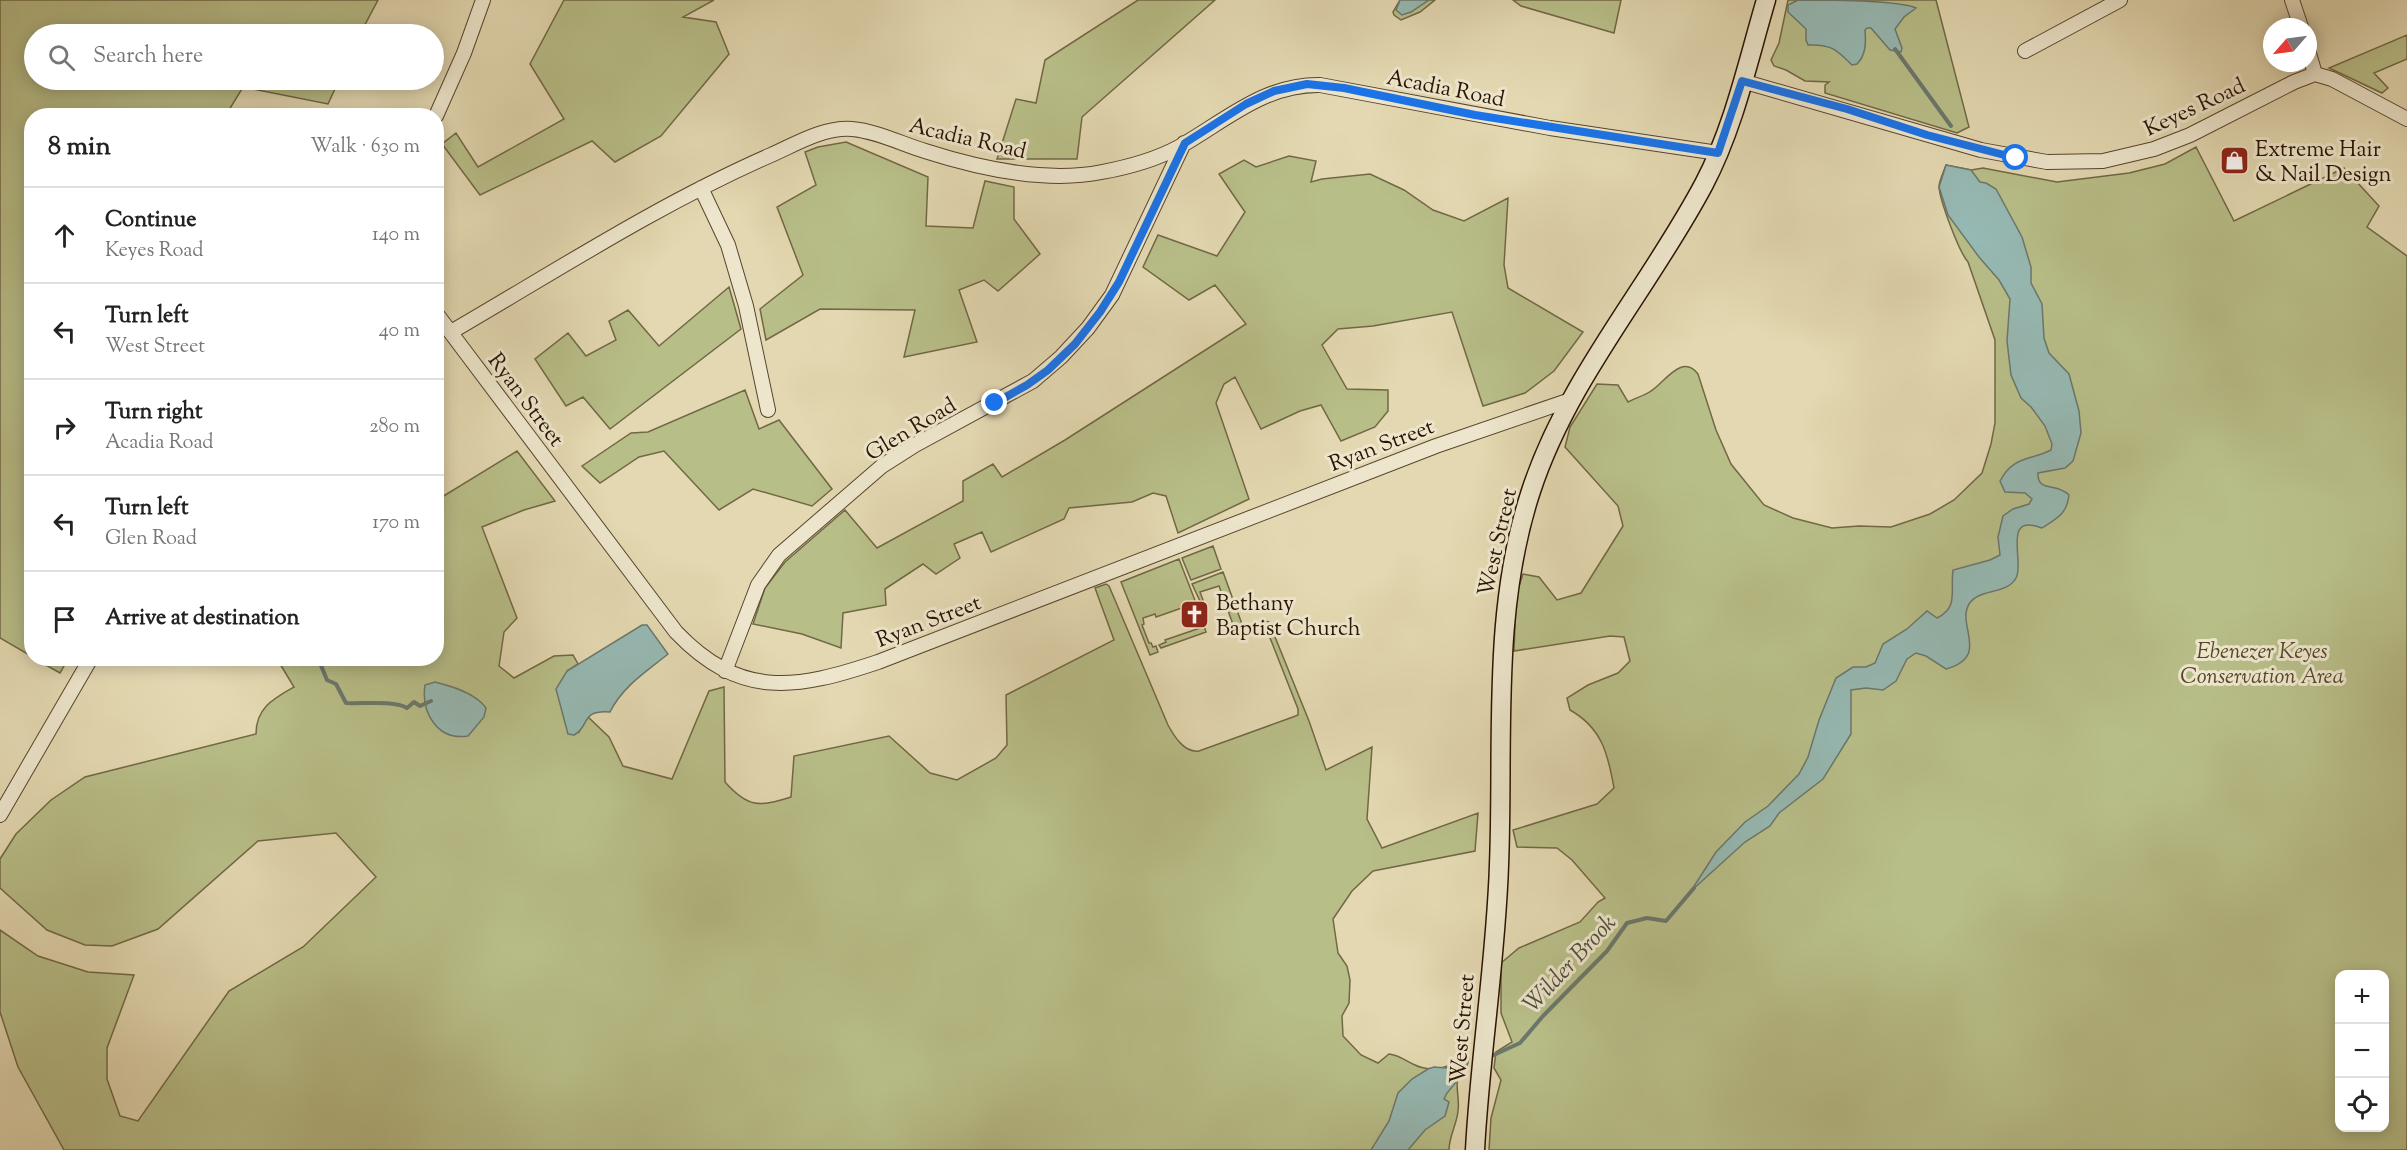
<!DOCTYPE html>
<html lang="en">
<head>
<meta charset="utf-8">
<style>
	:root { --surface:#fff; --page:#f2f2f2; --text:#222; --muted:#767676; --line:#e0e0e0 }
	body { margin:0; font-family:"Sorts Mill Goudy",serif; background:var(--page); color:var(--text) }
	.controls { position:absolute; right:18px; bottom:18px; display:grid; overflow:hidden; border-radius:12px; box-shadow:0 3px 15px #0003 }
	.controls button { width:54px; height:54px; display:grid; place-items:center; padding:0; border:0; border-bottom:2px solid var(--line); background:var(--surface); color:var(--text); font:30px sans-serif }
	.compass { position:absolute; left:2263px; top:18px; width:54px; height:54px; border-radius:50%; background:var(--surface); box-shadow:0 3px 15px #0003; rotate:242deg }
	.stop { position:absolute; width:18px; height:18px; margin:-14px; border:4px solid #1a73e8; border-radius:50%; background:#fff }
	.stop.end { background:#1a73e8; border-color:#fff; box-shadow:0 2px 6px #0008 }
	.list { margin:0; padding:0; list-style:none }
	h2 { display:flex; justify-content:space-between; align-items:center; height:78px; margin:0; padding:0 24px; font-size:26px }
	h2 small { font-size:20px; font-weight:400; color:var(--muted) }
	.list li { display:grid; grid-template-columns:39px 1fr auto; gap:18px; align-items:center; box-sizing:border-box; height:96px; padding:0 24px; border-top:2px solid var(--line) }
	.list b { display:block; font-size:22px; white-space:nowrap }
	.list p { margin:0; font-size:20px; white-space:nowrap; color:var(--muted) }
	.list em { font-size:20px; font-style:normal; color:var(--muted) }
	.icon { flex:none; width:33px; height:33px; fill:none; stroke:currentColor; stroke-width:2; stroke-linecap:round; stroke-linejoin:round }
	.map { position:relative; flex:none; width:2407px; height:1150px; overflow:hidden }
	.search { position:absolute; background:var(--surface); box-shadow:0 3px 15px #0003; left:24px; top:24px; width:420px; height:66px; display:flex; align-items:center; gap:15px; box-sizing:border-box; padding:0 21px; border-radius:33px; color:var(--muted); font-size:22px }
	.panel { position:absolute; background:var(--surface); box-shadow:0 3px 15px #0003; left:24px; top:108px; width:420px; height:558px; border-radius:24px }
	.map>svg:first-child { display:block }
	.green { fill:#b8be88; stroke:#716845; stroke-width:1.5; fill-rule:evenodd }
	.water { fill:#96b9b3; stroke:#6b776c; stroke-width:1.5 }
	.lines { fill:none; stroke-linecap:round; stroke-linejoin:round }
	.stream { stroke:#6b776c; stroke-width:4 }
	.minor-casing { stroke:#58442e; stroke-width:16 }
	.secondary-casing { stroke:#2a1302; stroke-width:21 }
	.minor { stroke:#ede6cc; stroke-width:14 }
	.secondary { stroke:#ede6cc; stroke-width:18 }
	.route { stroke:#1a73e8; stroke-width:8 }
	.labels { text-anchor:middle; stroke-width:6; stroke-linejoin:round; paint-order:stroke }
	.street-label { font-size:22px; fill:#2a1302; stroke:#ede6cc }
	.poi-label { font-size:22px; fill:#2a1302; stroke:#ede6cc; text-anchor:start }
	.park-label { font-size:22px; font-style:italic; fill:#55462a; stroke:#ede6cc }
	.water-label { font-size:24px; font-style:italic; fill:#504d40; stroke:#ede6cc }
</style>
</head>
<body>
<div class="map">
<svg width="2407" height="1150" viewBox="0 0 2407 1150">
	<rect width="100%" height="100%" fill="#e3d8b1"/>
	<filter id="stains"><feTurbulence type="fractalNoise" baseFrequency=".00333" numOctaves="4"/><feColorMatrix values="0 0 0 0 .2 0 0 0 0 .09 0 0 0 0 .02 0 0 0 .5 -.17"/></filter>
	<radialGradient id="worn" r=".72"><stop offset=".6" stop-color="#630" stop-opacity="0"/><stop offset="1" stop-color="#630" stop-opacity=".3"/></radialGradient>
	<path class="green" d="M 0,0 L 378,0 L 360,34 L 34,34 L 34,80 L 339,80 L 328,104 L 243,87 L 226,115 L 32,116 L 31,656 L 0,638 Z
		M 564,0 L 714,0 L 683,17 L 716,22 L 729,54 L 661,136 L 615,162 L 592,141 L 480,195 L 442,144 L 456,133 L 478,167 L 564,119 L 530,64 Z
		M 1138,0 L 1215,0 L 1082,117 L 1077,159 L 997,159 L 1016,99 L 1036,103 L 1045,60 Z
		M 1400,0 L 1435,0 L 1420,12 L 1401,20 L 1394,15 L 1393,12 Z
		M 1513,0 L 1621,0 L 1614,33 L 1521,6 Z
		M 1788,0 L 1936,0 L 1969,127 L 1957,133 L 1825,93 L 1825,85 L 1829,82 L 1805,81 L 1786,70 L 1774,66 L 1771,60 L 1779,43 Z
		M 2407,35 L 2407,59 L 2374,73 L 2388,88 L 2382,93 L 2329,68 Z
		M 846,142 L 928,177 L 926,226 L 973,228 L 985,181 L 1014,187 L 1014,219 L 1040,254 L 998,291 L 984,280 L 959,290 L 977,342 L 904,357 L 915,310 L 820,309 L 766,340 L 760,309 L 803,275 L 777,207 L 816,185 L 805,152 L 818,147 Z
		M 2196,147 L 2234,221 L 2344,168 L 2379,206 L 2367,227 L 2407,256 L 2407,1150 L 1489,1150 L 1491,1118 L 1501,1080 L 1494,1068 L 1496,1052 L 1512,1042 L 1501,1013 L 1501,963 L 1519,948 L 1580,922 L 1598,902 L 1605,898 L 1572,860 L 1557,848 L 1517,847 L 1513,830 L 1597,804 L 1614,788 C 1608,754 1602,728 1570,710 L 1567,698 L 1588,685 L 1618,673 L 1630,661 L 1624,637 L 1610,636 L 1514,651 L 1516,595 L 1523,574 L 1539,577 L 1557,600 L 1581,593 L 1623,526 L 1618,506 L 1565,447 L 1570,427 L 1597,384 L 1618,385 L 1628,402 C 1635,398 1644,396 1651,391 C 1665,382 1682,353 1698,374 L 1716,430 L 1731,464 L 1764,505 L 1793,518 L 1832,528 L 1859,526 L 1891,527 L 1930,514 L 1954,500 L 1982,473 L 1991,444 L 1995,423 L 1995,340 L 1968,262 C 1959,252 1940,201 1939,187 C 1939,181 1944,171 1946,165 L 1971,170 L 1983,168 L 2057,182 L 2129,173 L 2165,164 ZM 2340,974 L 2384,974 L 2384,1128 L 2340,1128 Z
		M 1289,156 L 1316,161 L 1311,182 L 1322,179 L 1370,174 L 1404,190 L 1433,210 L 1464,221 L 1508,198 L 1504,265 L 1508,288 L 1583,332 L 1554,371 L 1525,393 L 1483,406 L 1452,312 L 1373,326 L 1338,329 L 1322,345 L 1347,389 L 1388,390 L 1388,411 L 1375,427 L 1341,441 L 1321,405 L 1300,411 L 1261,429 L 1235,377 L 1224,384 L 1216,403 L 1249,499 L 1178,533 L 1166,496 L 1153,493 L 1132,502 L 1069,508 L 1064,519 L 991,552 L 982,532 L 954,544 L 960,558 L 936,574 L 923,564 L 885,589 L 886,605 L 843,613 L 841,648 L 802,634 L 753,624 L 765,588 L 785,562 L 845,510 L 877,548 L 963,501 L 963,481 L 993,464 L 1002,477 L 1065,440 L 1246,324 L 1215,285 L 1189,300 L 1143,267 L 1158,235 L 1217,256 L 1245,212 L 1219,174 L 1244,160 L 1256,167 Z
		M 729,287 L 741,329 L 610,429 L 583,397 L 566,406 L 535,359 L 568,333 L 586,356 L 616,340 L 609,321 L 628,310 L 659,346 Z
		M 745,390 L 759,429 L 779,420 L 832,489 L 812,506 L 753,489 L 719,510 L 664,451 L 639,457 L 600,483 L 582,466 L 631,433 L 648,432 Z
		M 517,451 L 555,501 L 524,510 L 482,527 L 517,618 L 504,632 L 499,666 L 514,678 L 554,656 L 573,655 L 578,664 L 567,671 L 579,732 L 587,716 L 609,737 L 623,766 L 672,779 L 709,691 L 724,687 L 725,782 C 748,808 759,807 791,797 L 794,756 L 889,736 L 930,773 L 957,780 L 996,758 L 1007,745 L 1006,695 L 1114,640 L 1095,588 L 1106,584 L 1109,586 L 1168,725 C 1174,736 1184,753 1199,751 L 1293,717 L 1298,715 L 1298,709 L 1263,620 L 1269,622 L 1309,721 L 1326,770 L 1372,747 L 1367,819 L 1382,848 L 1478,813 L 1475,851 L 1373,871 L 1352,891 L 1333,919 L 1338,953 L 1347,966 L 1350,980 L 1349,1003 L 1342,1016 L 1343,1036 L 1361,1055 L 1378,1063 L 1389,1054 C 1399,1055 1406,1061 1415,1065 C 1433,1074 1453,1065 1469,1057 L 1466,1070 L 1458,1076 C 1455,1088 1460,1099 1458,1111 C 1457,1124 1449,1136 1449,1150 L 64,1150 L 18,1067 L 0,1012 L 0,930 L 38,956 L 88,972 L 134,975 L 107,1048 L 107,1079 L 120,1116 L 138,1121 L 229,991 L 303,947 L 376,877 L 336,833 L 258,841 L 158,929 L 112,946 L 85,945 L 47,930 L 0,888 L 0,859 L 16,834 L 51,800 L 85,777 L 256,734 C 256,708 273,699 294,687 L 277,659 L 436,658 L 437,500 Z
		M 1213,546 L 1221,569 L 1191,580 L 1182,558 Z
		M 1179,559 L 1196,603 L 1156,617 L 1155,614 L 1143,618 L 1144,624 L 1142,625 L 1149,643 L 1151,643 L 1153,647 L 1156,646 L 1158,652 L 1150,655 L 1121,582 Z
		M 1223,572 L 1242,624 L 1234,627 L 1219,586 L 1200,592 L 1203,600 L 1200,601 L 1192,584 Z
		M 1203,623 L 1206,632 L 1161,648 L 1159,645 L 1166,642 L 1165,640 L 1200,628 L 1199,624 Z
		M 35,659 L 68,659 L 60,673 Z"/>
	<path class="water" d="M 1400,0 L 1429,0 L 1411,12 L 1402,15 L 1396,10 Z
		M 1798,0 C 1822,0 1899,0 1916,8 L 1904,17 L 1895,29 L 1902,48 L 1901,52 L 1890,50 L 1871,28 L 1867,28 L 1865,30 C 1866,43 1866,55 1857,64 L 1852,65 C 1836,49 1831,44 1808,45 L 1806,40 L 1806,29 L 1788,12 L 1788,5 Z
		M 1946,165 L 1971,170 L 1980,182 L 1986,183 L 1996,189 L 2022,237 L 2031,267 L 2031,283 L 2042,304 L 2044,338 L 2049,353 L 2069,374 L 2079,411 L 2081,433 L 2073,461 L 2065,468 L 2038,473 C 2037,493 2057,482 2069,495 C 2067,514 2057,518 2042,528 C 2001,512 2025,562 2016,578 C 2007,595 1979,588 1969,604 C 1956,626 1991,656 1946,669 L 1926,656 L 1916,653 L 1907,659 L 1896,681 L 1883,690 L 1866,688 L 1851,690 L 1851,734 L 1823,779 L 1779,813 L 1770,826 L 1745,842 L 1691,891 L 1716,852 L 1745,822 L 1768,806 L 1799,774 L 1808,757 L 1819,720 L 1836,678 L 1853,667 L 1866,667 L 1875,663 L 1883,644 L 1907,629 L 1927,611 L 1937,618 C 1959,607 1950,591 1953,570 L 1990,560 L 2000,555 L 1998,537 L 2003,516 L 2013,509 L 2029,504 L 2032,499 L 2025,493 L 2005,492 L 2000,481 C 2013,456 2029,461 2051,450 L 2052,444 L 2045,426 L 2031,407 L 2021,398 L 2011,375 L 2007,341 L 2010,299 L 1999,280 L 1979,257 L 1948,215 L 1939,187 Z
		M 642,625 L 647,625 L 668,654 C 646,672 623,686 610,712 C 579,710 591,726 574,735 L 568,734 L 556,689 L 567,671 Z
		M 435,682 C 451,686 476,693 486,708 L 484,717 L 468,736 C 437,741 421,712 425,685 Z
		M 1469,1057 L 1466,1070 C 1460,1075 1460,1077 1456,1082 C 1452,1089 1447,1090 1444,1099 L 1449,1102 L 1445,1116 L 1425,1130 L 1408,1150 L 1371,1150 L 1389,1121 L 1398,1093 L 1412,1079 L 1428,1069 L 1434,1067 L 1446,1068 Z"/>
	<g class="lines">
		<path class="stream" d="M 1895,49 L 1951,126
			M 318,658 L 327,680 L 336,684 L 346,703 C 361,704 394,700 407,708 L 414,702 L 420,706 L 431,701
			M 1487,1058 L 1520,1043 L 1543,1016 L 1607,951 L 1627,923 L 1647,918 L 1666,921 L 1694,888"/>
		<defs>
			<path id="minor" d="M 2292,0 L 2301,27
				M 2308,50 L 2315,74
				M 2025,51 L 2120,0
				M 1742,81 L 1981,150 L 2047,162 L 2103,161 L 2154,149 L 2190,135 L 2294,82 L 2315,74 L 2332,79 L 2407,119
				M 436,116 L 464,53 L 483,0
				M 701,188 L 728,245 L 746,306 L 768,410
				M 436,313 L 676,632 C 741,700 797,689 878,662 L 1436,446 L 1573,399
				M 451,332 C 556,271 659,204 771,155 C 796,144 823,127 852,129 C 876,131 902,144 925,151 C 978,168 1047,183 1102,172 C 1129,167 1155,160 1179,147 C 1225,121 1264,84 1320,85 L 1550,128 L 1718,153
				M 725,671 L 758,585 L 779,555 L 882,466 L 915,445 L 1033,381 L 1061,357 L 1088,328 L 1112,295 L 1184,143
				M 0,815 L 91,658"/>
			<path id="secondary" d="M 1475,1150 C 1480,1055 1496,960 1499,865 C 1504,740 1491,612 1531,491 C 1568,378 1649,288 1704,184 C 1734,127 1748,61 1766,0"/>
		</defs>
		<use href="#minor" class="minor-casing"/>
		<use href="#secondary" class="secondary-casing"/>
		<use href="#minor" class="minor"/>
		<use href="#secondary" class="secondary"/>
	</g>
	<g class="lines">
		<path class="route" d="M 995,403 L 1027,385 L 1048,370 L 1075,344 L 1100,312 L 1119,282 L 1185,143 L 1246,104 L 1274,91 L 1307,84 L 1344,88 L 1475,115 L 1718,153 L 1742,81 L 1847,109 L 1927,135 L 2016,158"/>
	</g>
	<defs>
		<symbol id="shop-square" viewBox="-11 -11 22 22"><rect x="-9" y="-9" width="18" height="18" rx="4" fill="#8f2418" stroke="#ede6cc"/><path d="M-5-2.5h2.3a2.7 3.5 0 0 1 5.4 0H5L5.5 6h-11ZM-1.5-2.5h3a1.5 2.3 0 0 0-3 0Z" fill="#fff"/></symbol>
		<symbol id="church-square" viewBox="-11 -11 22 22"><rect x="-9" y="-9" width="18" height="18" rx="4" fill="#8f2418" stroke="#ede6cc"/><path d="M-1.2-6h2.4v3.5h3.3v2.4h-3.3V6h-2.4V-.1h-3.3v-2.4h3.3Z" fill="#fff"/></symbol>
	</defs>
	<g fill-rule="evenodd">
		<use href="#shop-square" x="2218" y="144" width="33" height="33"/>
		<use href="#church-square" x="1178" y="598" width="33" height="33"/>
	</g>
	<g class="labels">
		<g class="street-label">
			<text transform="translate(1446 87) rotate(11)" y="8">Acadia Road</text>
			<text transform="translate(2194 106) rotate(-25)" y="8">Keyes Road</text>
			<text transform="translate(968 137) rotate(13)" y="8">Acadia Road</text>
			<text transform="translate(527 399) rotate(53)" y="8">Ryan Street</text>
			<text transform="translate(910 428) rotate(-31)" y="8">Glen Road</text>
			<text transform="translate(1381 444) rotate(-21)" y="8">Ryan Street</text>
			<text transform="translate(1496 542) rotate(-77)" y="8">West Street</text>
			<text transform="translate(928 620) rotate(-21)" y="8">Ryan Street</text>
			<text transform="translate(1461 1029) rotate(-85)" y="8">West Street</text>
		</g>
		<g class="poi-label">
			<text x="2255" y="156">Extreme Hair<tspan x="2255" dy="25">&amp; Nail Design</tspan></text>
			<text x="1216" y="610">Bethany<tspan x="1216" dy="25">Baptist Church</tspan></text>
		</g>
		<g class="park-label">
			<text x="2262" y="658">Ebenezer Keyes<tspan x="2262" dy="25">Conservation Area</tspan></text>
		</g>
		<g class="water-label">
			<text transform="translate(1569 963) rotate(-47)" y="8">Wilder Brook</text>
		</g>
	</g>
	<rect width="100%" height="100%" filter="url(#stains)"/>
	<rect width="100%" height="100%" fill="url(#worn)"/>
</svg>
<div class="controls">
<button>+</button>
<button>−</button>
<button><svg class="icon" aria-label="locate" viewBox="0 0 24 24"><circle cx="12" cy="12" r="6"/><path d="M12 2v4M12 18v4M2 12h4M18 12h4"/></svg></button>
</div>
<svg class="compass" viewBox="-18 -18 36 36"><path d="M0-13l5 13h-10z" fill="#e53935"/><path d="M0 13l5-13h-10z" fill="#767676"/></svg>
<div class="stop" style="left:2016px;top:158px"></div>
<div class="stop end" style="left:995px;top:403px"></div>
<div class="search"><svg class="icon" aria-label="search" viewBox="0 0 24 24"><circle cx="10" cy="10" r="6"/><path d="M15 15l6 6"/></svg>Search here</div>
<section class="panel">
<h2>8 min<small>Walk · 630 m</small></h2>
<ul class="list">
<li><svg class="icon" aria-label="ahead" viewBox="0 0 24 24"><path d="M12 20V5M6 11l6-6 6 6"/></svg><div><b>Continue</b><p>Keyes Road</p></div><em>140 m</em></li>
<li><svg class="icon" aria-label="left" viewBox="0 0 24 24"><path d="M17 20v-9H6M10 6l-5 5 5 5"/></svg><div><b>Turn left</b><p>West Street</p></div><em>40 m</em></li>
<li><svg class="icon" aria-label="right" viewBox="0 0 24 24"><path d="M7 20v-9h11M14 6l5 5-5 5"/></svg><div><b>Turn right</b><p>Acadia Road</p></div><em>280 m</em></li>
<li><svg class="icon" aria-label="left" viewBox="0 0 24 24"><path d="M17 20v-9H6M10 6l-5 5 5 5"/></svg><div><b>Turn left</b><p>Glen Road</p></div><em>170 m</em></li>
<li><svg class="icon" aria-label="arrive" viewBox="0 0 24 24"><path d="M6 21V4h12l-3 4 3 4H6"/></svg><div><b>Arrive at destination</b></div></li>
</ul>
</section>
</div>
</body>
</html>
